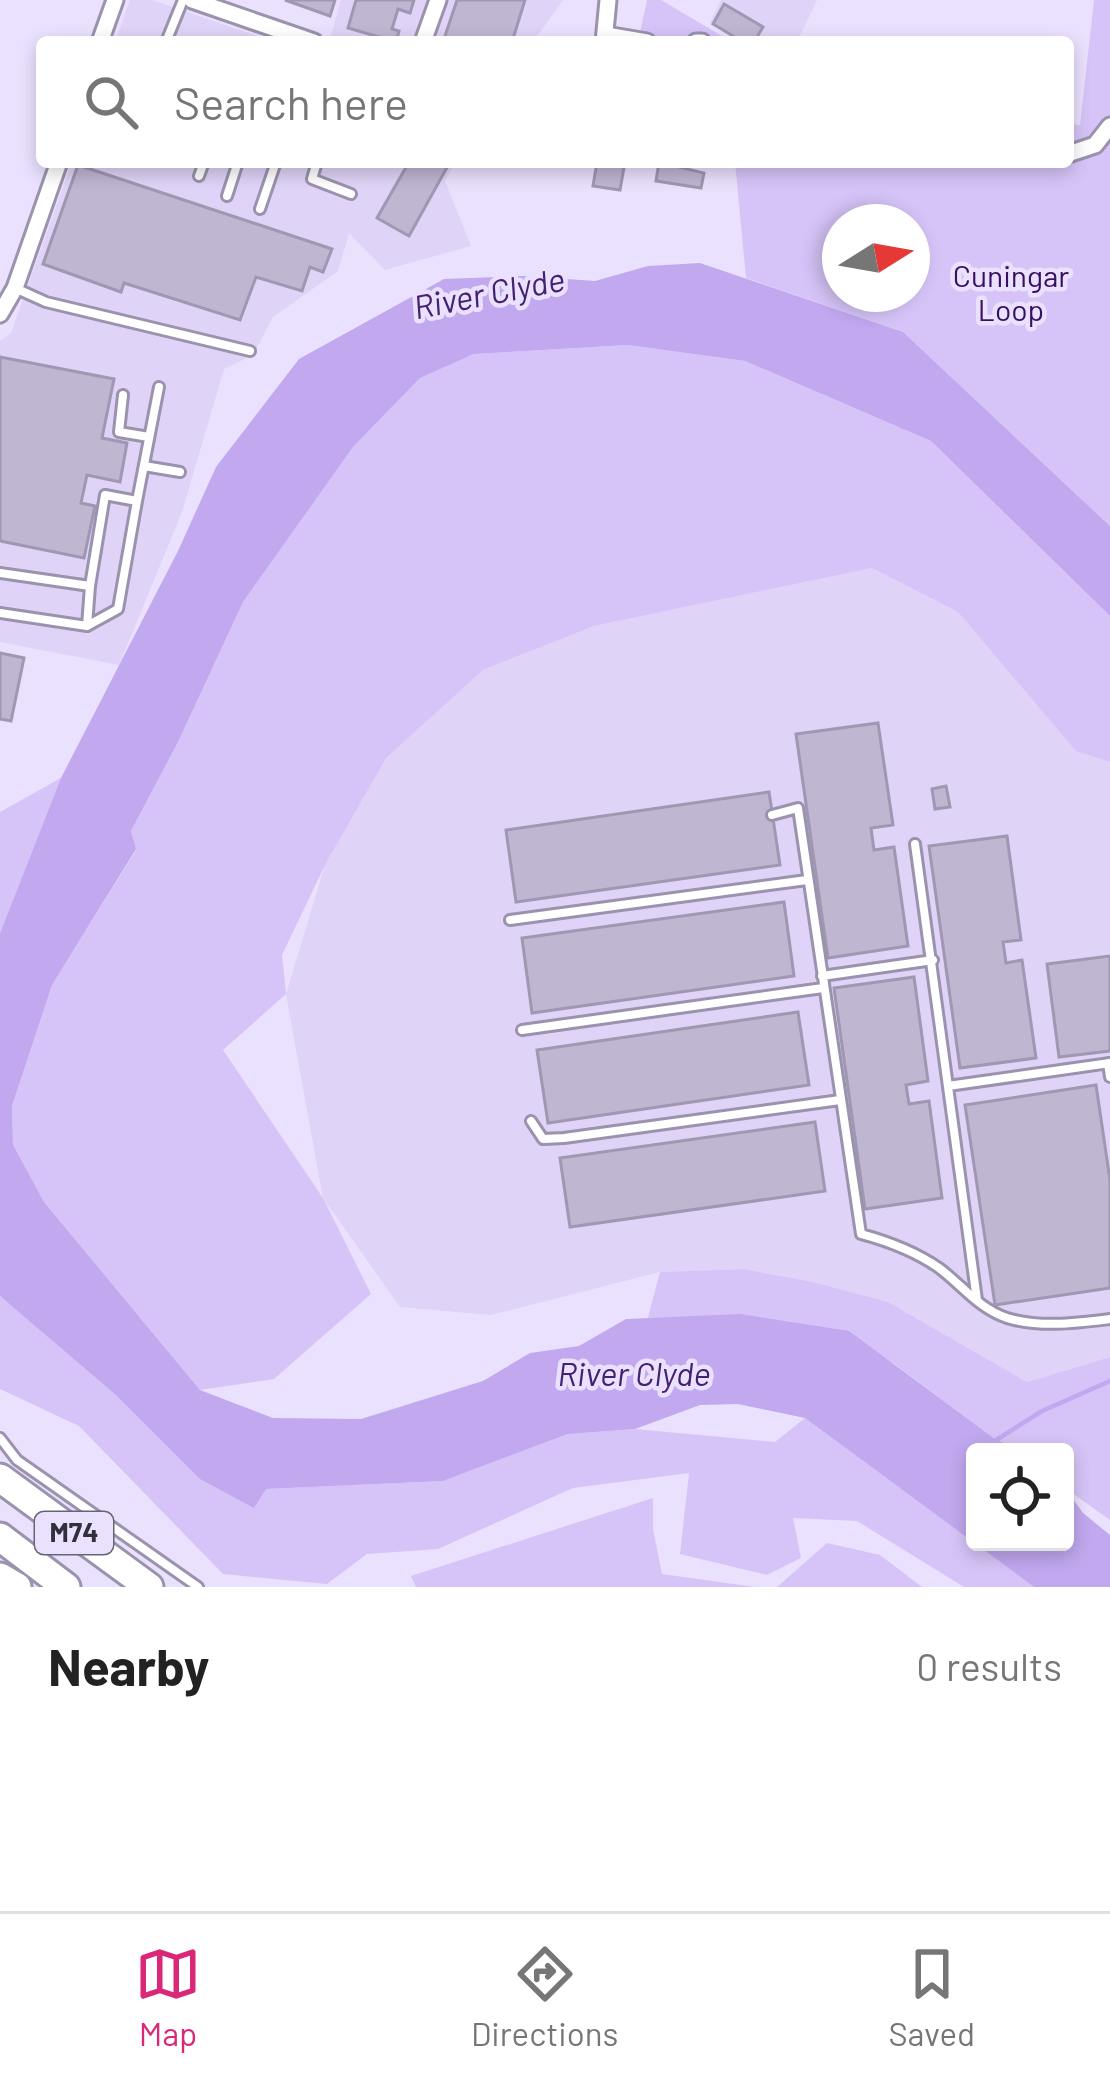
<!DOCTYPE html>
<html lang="en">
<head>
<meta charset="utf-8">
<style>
	:root { --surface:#fff; --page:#f6f6f6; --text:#222; --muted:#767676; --line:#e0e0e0; --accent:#db2777 }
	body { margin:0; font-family:Barlow,sans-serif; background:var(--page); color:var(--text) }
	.controls { position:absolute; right:36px; bottom:36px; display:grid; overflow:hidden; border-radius:12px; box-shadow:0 6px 18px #0003 }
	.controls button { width:108px; height:108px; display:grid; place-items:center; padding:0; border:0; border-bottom:3px solid var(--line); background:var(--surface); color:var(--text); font:60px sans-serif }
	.compass { position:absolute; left:822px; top:204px; width:108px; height:108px; border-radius:50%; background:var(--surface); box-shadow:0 6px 18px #0003; rotate:79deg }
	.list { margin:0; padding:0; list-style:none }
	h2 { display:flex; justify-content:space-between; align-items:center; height:156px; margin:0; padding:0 48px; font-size:51px }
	h2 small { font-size:39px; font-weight:400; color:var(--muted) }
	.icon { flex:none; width:66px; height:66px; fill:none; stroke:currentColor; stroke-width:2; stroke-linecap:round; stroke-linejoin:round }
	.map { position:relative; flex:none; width:1110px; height:1587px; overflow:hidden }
	.search { position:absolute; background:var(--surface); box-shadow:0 6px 18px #0003; left:36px; right:36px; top:36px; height:132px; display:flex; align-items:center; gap:30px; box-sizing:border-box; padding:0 42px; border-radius:12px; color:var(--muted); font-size:45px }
	.sheet { height:324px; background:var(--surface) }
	nav { display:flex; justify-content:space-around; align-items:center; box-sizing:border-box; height:168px; border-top:3px solid var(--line); background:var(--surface); font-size:33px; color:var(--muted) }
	nav a { display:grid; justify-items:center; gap:6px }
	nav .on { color:var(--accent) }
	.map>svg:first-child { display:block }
	.built { fill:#dfd3f7 }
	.green { fill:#d6c4f8; fill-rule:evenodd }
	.water { fill:#c1a8ef }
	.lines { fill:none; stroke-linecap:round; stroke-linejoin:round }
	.stream { stroke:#c1a8ef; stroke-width:4.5 }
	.building { fill:#bfb6d2; stroke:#a097b2; stroke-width:3 }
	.lane-casing { stroke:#9b92ad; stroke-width:14 }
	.street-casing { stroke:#9b92ad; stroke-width:21 }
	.highway-casing { stroke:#9b92ad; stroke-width:33 }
	.lane { stroke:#fff; stroke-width:8 }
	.street { stroke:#fff; stroke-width:15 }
	.highway { stroke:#fff; stroke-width:27 }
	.labels { text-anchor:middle; stroke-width:9; stroke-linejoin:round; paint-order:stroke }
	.shield { fill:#eae1fe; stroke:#696475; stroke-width:3 }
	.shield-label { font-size:27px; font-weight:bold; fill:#322f3a }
	.park-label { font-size:30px; fill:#381062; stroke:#eae1fe }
	.water-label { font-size:33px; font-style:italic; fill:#452171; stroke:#eae1fe }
</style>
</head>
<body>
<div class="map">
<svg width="1110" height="1587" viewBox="0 0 1110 1587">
	<rect width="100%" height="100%" fill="#eae1fe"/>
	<path class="built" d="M 130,0 L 152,0 L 275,42 L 115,42 Z
		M 341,0 L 563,0 L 533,42 L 329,42 Z
		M 721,0 L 817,0 L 797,42 L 743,42 L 710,23 Z
		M 72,162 L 456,162 L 445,181 L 471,246 L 385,270 L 349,233 L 338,271 L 273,317 L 253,355 L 224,369 L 182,512 L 119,665 L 0,642 L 0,341 L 11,333 Z
		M 872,568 L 958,612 L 1076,750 L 1110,762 L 1110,1357 L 1027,1382 L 888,1302 L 813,1282 L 744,1269 L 660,1272 L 491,1315 L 400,1307 L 323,1198 L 286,994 L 325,865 L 385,758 L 483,670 L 594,626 Z"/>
	<path class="green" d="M 647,0 L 661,0 L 732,42 L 638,42 Z
		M 1094,0 L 1110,0 L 1110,526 L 903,332 L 746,278 L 735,162 L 1068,162 L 1068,124 L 1080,125 ZM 840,222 L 912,222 L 912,294 L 840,294 Z
		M 628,345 L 745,361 L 931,441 L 1110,616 L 1110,762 L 1076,751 L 958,612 L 872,568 L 594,626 L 483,670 L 386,758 L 325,865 L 282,955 L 286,994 L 223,1050 L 323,1198 L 371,1294 L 274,1379 L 200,1390 L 44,1202 L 13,1146 L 12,1106 L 52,985 L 136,850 L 131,831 L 178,742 L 243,602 L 353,447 L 420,378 L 474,354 Z
		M 61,778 L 0,933 L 0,812 Z
		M 744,1269 L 813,1282 L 888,1302 L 1027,1382 L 1110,1357 L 1110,1520 L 1065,1488 L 1065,1452 L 1024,1452 L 995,1439 L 893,1363 L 647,1321 L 660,1272 Z
		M 0,1296 L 254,1508 L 265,1489 L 443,1481 L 568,1434 L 635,1429 L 775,1442 L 805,1418 L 1034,1587 L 964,1587 L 857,1521 L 793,1518 L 801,1558 L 767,1575 L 680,1554 L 689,1473 L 573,1488 L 438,1549 L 367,1554 L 327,1584 L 223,1574 L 79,1426 L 0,1389 Z
		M 653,1498 L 653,1529 L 662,1574 L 755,1587 L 416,1587 L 411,1576 Z
		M 827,1543 L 880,1555 L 922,1587 L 777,1587 Z"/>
	<path class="water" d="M 700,263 L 903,332 L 1110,526 L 1110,616 L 931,441 L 745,361 L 628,345 L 474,354 L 420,378 L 353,447 L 243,602 L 178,742 L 131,831 L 136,849 L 52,985 L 12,1106 L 13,1145 L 44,1202 L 200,1390 L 273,1418 L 361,1419 L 483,1381 L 530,1353 L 579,1346 L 626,1319 L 740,1314 L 849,1331 L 995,1439 L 1024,1452 L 975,1452 L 975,1542 L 1065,1542 L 1065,1488 L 1083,1513 L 1110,1535 L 1110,1587 L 1034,1587 L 805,1418 L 738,1404 L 700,1405 L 635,1429 L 568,1434 L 443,1481 L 266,1489 L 254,1508 L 200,1479 L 116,1395 L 0,1296 L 0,933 L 61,778 L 178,551 L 216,467 L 299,359 L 444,279 L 524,276 L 595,281 L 648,266 Z"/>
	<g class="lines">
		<path class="stream" d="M 993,1442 L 1042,1411 L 1110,1381"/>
	</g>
	<path class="building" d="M 285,0 L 335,0 L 330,16 Z
		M 356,0 L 414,0 L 410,13 L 398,9 L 392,29 L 399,31 L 396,42 L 348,28 Z
		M 457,0 L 525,0 L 512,42 L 443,42 Z
		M 724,4 L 763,27 L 754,42 L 743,42 L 713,24 Z
		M 409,162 L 450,162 L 409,236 L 377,218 Z
		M 597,162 L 625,162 L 620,190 L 593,186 Z
		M 659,162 L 704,173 L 701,188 L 656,181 Z
		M 78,165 L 332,249 L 323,272 L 310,267 L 302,291 L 256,277 L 240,320 L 124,283 L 121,292 L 43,264 Z
		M 0,357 L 114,379 L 102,438 L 127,443 L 120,482 L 87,475 L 81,503 L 95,506 L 84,558 L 0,541 Z
		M 0,653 L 24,658 L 11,721 L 0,719 Z
		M 878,723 L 893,825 L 871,828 L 874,850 L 894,847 L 908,946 L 828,958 L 796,734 Z
		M 946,786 L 950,807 L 935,809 L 932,789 Z
		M 769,792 L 780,865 L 516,902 L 506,830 Z
		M 1007,836 L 1021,940 L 1003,942 L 1006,963 L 1022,960 L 1036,1058 L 960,1068 L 929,846 Z
		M 784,902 L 794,976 L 532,1013 L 522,938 Z
		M 1110,956 L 1110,1051 L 1059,1057 L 1047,964 Z
		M 914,977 L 928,1081 L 906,1085 L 909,1104 L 929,1101 L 942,1198 L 865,1209 L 834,988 Z
		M 798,1012 L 809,1085 L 548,1123 L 537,1050 Z
		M 1096,1085 L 1110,1180 L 1110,1288 L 995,1305 L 965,1105 Z
		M 815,1122 L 825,1191 L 570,1227 L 560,1158 Z"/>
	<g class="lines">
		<defs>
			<path id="lane" d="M 166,42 L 183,0
				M 317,162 L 312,179 L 351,194
				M 199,176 L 204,162
				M 227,196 L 238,162
				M 260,209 L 276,162
				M 15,288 L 46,302 L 250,351
				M 123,395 L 119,432 L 149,437
				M 144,466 L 180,472
				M 0,573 L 90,586 L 105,495 L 137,501 L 159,387
				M 0,613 L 87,626 L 90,586
				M 87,626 L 118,609 L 137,501
				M 772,815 L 798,808 L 861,1234 C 887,1241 916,1252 939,1268 C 962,1285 978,1308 1007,1318 C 1040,1328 1077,1323 1110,1319
				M 915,844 L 977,1300
				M 510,920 L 807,880
				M 822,976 L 933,960
				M 522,1030 L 823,988
				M 1108,1063 L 1110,1077
				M 948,1086 L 1110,1063
				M 531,1121 L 543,1139 L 564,1138 L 840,1100
				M 0,1438 L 17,1460 L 198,1587"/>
			<path id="street" d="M 192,0 L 314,42
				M 606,35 L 647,42
				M 100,42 L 115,0
				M 423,42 L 438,0
				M 604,42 L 608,0
				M 696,42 L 702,42
				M 1068,154 L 1095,145 L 1110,126
				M 0,314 L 15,288 L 59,162"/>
			<path id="highway" d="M 0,1478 L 149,1587
				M 0,1537 L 66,1587
				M 0,1577 L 17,1587"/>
		</defs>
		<use href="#lane" class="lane-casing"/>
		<use href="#street" class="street-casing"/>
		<use href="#highway" class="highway-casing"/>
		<use href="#lane" class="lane"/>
		<use href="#street" class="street"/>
		<use href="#highway" class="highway"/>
	</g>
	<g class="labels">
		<rect class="shield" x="35" y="1512" width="78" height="42" rx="9"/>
		<g class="shield-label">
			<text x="74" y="1542">M74</text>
		</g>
		<g class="park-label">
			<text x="1011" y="287">Cuningar<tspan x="1011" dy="34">Loop</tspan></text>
		</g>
		<g class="water-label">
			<text transform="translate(489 293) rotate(-11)" y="12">River Clyde</text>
			<text x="634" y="1386">River Clyde</text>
		</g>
	</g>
</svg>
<div class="controls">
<button><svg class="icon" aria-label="locate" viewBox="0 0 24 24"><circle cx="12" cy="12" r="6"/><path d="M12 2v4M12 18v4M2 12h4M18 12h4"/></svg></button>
</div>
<svg class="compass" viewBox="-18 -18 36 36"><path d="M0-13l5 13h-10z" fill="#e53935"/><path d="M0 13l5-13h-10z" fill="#767676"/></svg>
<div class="search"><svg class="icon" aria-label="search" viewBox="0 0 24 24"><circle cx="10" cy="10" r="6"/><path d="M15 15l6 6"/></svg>Search here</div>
</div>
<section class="sheet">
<h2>Nearby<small>0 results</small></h2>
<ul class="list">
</ul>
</section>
<nav>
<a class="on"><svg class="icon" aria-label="map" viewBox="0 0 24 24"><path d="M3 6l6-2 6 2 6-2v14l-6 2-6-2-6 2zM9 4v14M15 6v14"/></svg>Map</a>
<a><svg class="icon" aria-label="directions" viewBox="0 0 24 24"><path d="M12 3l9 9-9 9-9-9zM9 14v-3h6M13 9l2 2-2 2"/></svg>Directions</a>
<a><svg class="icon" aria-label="saved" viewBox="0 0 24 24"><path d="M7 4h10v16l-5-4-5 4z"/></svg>Saved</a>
</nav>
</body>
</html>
